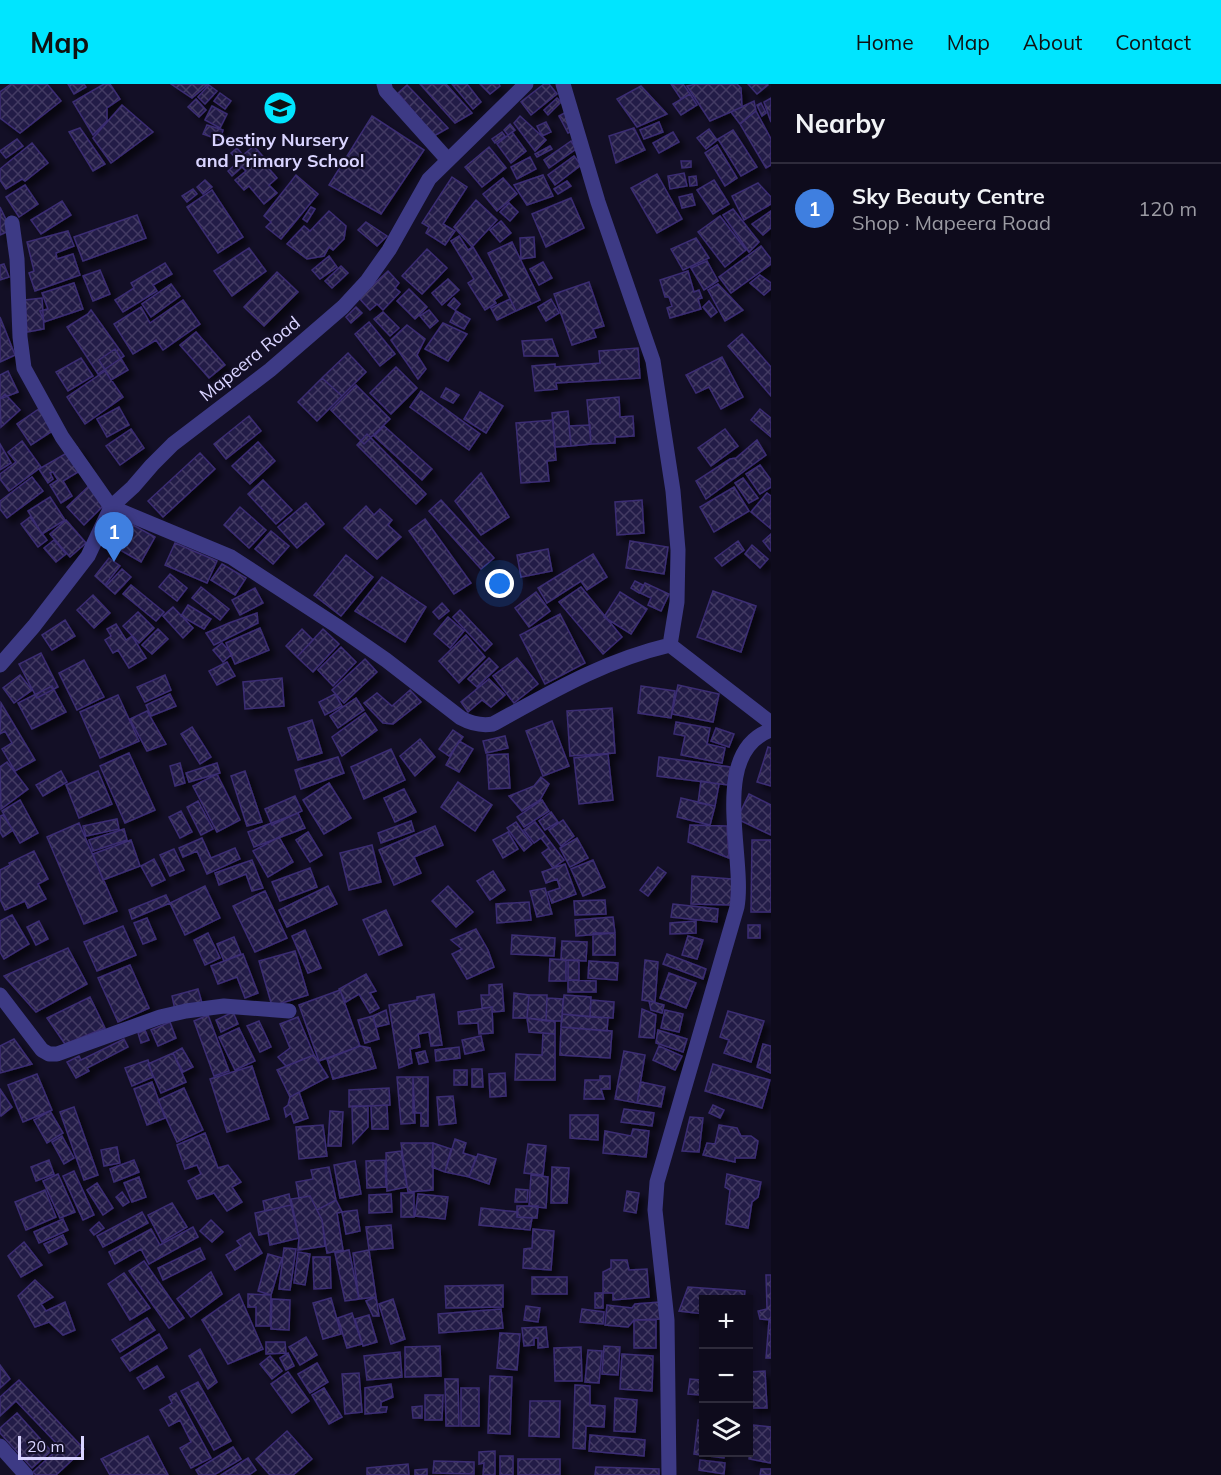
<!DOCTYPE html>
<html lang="en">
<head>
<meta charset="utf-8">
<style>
	:root { --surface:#0e0b1c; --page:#1c1929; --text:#f1f3f6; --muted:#9b9ba3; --line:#2e2b3b; --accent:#00e5ff }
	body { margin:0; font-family:Mulish,sans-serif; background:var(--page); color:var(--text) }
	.controls { position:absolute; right:18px; bottom:18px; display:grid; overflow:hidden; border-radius:0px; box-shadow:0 3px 9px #0003 }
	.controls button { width:54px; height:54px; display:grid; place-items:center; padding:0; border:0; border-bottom:2px solid var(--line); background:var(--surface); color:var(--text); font:30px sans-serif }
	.scale { position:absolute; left:18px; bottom:15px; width:66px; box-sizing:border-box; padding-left:6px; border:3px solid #d9d4ff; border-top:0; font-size:16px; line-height:21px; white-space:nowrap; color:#d9d4ff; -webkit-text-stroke:4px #130f26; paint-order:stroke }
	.you { position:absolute; left:500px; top:500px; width:21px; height:21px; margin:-15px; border:4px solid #fff; border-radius:50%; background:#1a73e8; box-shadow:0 0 0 9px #1a73e833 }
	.badge { display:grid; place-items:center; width:39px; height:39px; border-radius:50%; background:var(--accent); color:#fff; font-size:20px; font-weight:700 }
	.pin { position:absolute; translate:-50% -50px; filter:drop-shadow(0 2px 3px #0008) }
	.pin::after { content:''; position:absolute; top:32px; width:21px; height:18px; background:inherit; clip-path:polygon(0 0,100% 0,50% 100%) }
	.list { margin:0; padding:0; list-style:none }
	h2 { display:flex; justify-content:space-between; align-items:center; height:78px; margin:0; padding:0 24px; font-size:26px }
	h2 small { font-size:20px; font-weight:400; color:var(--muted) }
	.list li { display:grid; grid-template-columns:39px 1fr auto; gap:18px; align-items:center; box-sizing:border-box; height:90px; padding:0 24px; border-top:2px solid var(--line) }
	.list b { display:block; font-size:22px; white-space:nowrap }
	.list p { margin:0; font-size:20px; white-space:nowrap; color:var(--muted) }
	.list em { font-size:20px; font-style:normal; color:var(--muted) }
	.icon { flex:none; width:33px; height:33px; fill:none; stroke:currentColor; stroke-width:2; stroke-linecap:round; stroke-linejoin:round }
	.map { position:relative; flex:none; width:771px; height:1391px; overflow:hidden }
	header { display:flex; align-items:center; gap:36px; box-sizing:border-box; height:84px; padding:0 30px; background:var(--accent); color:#111 }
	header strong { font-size:28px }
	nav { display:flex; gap:33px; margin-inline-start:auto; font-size:21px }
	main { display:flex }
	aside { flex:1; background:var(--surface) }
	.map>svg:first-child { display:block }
	.building { fill:url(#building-cross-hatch); stroke:#3b2d73; stroke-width:1.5; filter:url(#shadow) }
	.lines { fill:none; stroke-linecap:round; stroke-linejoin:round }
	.minor { stroke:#3d3a85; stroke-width:15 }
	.labels { text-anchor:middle; stroke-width:4.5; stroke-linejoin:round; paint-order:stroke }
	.poi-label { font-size:18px; font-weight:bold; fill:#d9d4ff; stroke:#130f26 }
	.street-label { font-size:18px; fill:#d9d4ff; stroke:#130f26 }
</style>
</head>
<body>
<header>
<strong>Map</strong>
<nav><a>Home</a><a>Map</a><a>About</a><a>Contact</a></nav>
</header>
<main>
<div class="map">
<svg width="771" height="1391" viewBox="0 0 771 1391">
	<defs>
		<pattern id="building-cross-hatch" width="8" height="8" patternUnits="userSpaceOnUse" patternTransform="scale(1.5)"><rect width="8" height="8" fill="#241b47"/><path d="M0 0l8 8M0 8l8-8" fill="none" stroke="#433b63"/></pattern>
		<filter id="shadow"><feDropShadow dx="5.5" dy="5.5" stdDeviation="3" flood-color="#0009"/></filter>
	</defs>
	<rect width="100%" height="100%" fill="#130f26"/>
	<path class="building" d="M 11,0 L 47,0 L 61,17 L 20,49 L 0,34 L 0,8 Z
		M 68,0 L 84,0 L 86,3 L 74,10 Z
		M 104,0 L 110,0 L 120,15 L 107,24 L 107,37 L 93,51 L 73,18 Z
		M 171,0 L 208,0 L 192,14 Z
		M 420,0 L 446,0 L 472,29 L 455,39 Z
		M 452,0 L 467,0 L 481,18 L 473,25 Z
		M 480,0 L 499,0 L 500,2 L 490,10 Z
		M 544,0 L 549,0 L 557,10 L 531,31 L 521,18 Z
		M 671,0 L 683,0 L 690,10 L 681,15 Z
		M 696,0 L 737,0 L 741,4 L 742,23 L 710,37 L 687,2 Z
		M 748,0 L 767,0 L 768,1 L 757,10 Z
		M 209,1 L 217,7 L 205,20 L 198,13 Z
		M 407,1 L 448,44 L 434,52 L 398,9 Z
		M 641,2 L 667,30 L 637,43 L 617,15 Z
		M 220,9 L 231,17 L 225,25 L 214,17 Z
		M 690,10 L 697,21 L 681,31 L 673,20 Z
		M 557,14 L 561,18 L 548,31 L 544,26 Z
		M 771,14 L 771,38 L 764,18 Z
		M 196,15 L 206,26 L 199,33 L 188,23 Z
		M 754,17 L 756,27 L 740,40 L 731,28 Z
		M 761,19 L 766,29 L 762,32 L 757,21 Z
		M 122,21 L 153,48 L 111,79 L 93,54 Z
		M 212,22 L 227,30 L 220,44 L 205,36 Z
		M 568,27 L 577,45 L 568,49 L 559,32 Z
		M 756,27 L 771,55 L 771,81 L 766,84 L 740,40 Z
		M 372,32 L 424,66 L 381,130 L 329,101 Z
		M 520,32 L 546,56 L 535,67 L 514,39 Z
		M 546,38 L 551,48 L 542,52 L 537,42 Z
		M 659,38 L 663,48 L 644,55 L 640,46 Z
		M 510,40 L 515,46 L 508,51 L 504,46 Z
		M 207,41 L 223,46 L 220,56 L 203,50 Z
		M 80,44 L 105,80 L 93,87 L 69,48 Z
		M 634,44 L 645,66 L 616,79 L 609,52 Z
		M 709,45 L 717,56 L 706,65 L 697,54 Z
		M 733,46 L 757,83 L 741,92 L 718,55 Z
		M 502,48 L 505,52 L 495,59 L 492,55 Z
		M 512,48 L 526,67 L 511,79 L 497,60 Z
		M 673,48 L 679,58 L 659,69 L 653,59 Z
		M 17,55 L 23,62 L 6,74 L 0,67 Z
		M 571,57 L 576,65 L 549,84 L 544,76 Z
		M 32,59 L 48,79 L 25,97 L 22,95 L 6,105 L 0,96 L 0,85 Z
		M 717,61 L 737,94 L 725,102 L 705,69 Z
		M 254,62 L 267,77 L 264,79 L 277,94 L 269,101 L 277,109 L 264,120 L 249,102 L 244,106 L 235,96 L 246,87 L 242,83 L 232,92 L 228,87 L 239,77 L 231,69 L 237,64 L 243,71 Z
		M 550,62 L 552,65 L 537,73 L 535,70 Z
		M 489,63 L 506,84 L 482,103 L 465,83 Z
		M 574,72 L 581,81 L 555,101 L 548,91 Z
		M 530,73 L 536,85 L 517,95 L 511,83 Z
		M 681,77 L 691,77 L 691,83 L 682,84 Z
		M 684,89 L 687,102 L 670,105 L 668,92 Z
		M 657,90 L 682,135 L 657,149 L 631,104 Z
		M 296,91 L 318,110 L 281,155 L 266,143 L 271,138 L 264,132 Z
		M 543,91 L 553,112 L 527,121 L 514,101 Z
		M 696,92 L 697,101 L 690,102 L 689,93 Z
		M 452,93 L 467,103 L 443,140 L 455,147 L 445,161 L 426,149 L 429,143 L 422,139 Z
		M 503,94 L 517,110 L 497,127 L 483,110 Z
		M 205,96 L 212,103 L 203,110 L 197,103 Z
		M 714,96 L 729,120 L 713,130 L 697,106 Z
		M 567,97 L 571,102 L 558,110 L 554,105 Z
		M 758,99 L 771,113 L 771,120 L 744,136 L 732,112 Z
		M 25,101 L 38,120 L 19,133 L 6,113 Z
		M 193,105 L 197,110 L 187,118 L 182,112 Z
		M 212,106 L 243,153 L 218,169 L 187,123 Z
		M 692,110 L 695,121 L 682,124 L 679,113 Z
		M 571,114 L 584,144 L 546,163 L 532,130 Z
		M 476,116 L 497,136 L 472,163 L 454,143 Z
		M 62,117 L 71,131 L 41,150 L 31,136 Z
		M 509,119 L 518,128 L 510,137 L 500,128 Z
		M 0,123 L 11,146 L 0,151 Z
		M 311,123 L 315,125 L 307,138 L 303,135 Z
		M 733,125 L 759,158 L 749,168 L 723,131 Z
		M 329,127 L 346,142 L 344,155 L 333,166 L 329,163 L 324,172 L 307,175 L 287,160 L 304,142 L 310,147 Z
		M 771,127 L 771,144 L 763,151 L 752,140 Z
		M 137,131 L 146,154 L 83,177 L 74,153 Z
		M 720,132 L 746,166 L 725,183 L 698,148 Z
		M 501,137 L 511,149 L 500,158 L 490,146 Z
		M 366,138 L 387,152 L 377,162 L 358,146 Z
		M 68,147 L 74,162 L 56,169 L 57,175 L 73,170 L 80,191 L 35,207 L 29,189 L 34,187 L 27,158 Z
		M 459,152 L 468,166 L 473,163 L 502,211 L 494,216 L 496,219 L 485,226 L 468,199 L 474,195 L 451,157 Z
		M 534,153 L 535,173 L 521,175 L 520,154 Z
		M 696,154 L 709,174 L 683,186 L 671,165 Z
		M 512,158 L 540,216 L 516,227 L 488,169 Z
		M 761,162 L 771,175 L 771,180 L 731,209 L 719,193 Z
		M 249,164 L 266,187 L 232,212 L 214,187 Z
		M 427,165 L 447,184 L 422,210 L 402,192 Z
		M 329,172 L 337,183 L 320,195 L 312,186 Z
		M 707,177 L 718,197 L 704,206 L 691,184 Z
		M 543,178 L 552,194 L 539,201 L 530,185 Z
		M 165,179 L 172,190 L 153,201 L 157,207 L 123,228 L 115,216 L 134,204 L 131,199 Z
		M 4,180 L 9,193 L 0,196 L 0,181 Z
		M 341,182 L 348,189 L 332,204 L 325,197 Z
		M 100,186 L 110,210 L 93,217 L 83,192 Z
		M 388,187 L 399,199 L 395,204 L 400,208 L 383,226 L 377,220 L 370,226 L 359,214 Z
		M 688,187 L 694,208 L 699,206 L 702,214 L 698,215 L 701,225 L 670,234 L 667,224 L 672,222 L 669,213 L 665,213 L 660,196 Z
		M 277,188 L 298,208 L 264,242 L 244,223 Z
		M 760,191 L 771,199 L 771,205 L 764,211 L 750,199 Z
		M 448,195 L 459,206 L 442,221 L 432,209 Z
		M 589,198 L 604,242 L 593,245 L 596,253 L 572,261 L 554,210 Z
		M 74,199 L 83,225 L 44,238 L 40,227 L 48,225 L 42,209 Z
		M 171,200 L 180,212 L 151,233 L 142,220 Z
		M 718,200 L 743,226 L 725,237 L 708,206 Z
		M 409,205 L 427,223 L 415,235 L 397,217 Z
		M 42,214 L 44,245 L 27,248 L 25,216 Z
		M 454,214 L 460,220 L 455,226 L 448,221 Z
		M 510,215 L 516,227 L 497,236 L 491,224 Z
		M 551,215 L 559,229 L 546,237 L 538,223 Z
		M 183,216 L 200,240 L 163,266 L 156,256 L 133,270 L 114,240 L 141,223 L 150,239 Z
		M 709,217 L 717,228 L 711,233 L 703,223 Z
		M 356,223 L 362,229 L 351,239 L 346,233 Z
		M 91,226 L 124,272 L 98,290 L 67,243 L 88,230 Z
		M 429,226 L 438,237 L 430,244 L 420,232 Z
		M 456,227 L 470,235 L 464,245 L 450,238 Z
		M 383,228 L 399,244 L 390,252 L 374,235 Z
		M 0,233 L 15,271 L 0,278 Z
		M 369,238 L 395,270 L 380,282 L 355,250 Z
		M 443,239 L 467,250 L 448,277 L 425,265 Z
		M 407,241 L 425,255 L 417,271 L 426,285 L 418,295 L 391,256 Z
		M 196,248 L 225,281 L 209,294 L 180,261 Z
		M 742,250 L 771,283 L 771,312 L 728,262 Z
		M 552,255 L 558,272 L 524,272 L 522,257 Z
		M 638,264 L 640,294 L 556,299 L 557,305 L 535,307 L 532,282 L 555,280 L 555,283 L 600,279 L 599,267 Z
		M 115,265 L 128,286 L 111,296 L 99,276 Z
		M 348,269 L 366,288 L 342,312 L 322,294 Z
		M 722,273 L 743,313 L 721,325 L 709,303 L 696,309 L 686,291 Z
		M 81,274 L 93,292 L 68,307 L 56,288 Z
		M 396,283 L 417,304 L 391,330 L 370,309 Z
		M 8,287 L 18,308 L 0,315 L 0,291 Z
		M 105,287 L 123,313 L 85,340 L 67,313 Z
		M 322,294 L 342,312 L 317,337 L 298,318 Z
		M 356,301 L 390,335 L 364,360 L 331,326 Z
		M 446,304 L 459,311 L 453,319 L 441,313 Z
		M 421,307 L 480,350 L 469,366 L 410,323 Z
		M 480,308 L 503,322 L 486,349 L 464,335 Z
		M 5,310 L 20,326 L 1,343 L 0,315 Z
		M 619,313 L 620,333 L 633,332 L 634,352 L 615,353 L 615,359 L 591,360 L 587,316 Z
		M 43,322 L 57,344 L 31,361 L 17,340 Z
		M 119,323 L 129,341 L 107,353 L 97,335 Z
		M 760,325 L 771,334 L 771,353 L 751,336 Z
		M 568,327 L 571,362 L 555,363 L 552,329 Z
		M 249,332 L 261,347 L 226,375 L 214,360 Z
		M 553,336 L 556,376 L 547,377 L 549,397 L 521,399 L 516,339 Z
		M 590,341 L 591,360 L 571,362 L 569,342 Z
		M 384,342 L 432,385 L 422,396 L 374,352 Z
		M 131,345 L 144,364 L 120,381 L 106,362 Z
		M 725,345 L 738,362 L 711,382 L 698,364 Z
		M 367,350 L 426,410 L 416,420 L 357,361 Z
		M 757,356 L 766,371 L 706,415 L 696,397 L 730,375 L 736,374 Z
		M 22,357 L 41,383 L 9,407 L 0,395 L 0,390 L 16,378 L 8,368 Z
		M 258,358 L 275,377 L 250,400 L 232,382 Z
		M 0,360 L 11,379 L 0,386 Z
		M 77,363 L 88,382 L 63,397 L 72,412 L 61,419 L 50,401 L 58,396 L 53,388 L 50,389 L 53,395 L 48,399 L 39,385 Z
		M 200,369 L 215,385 L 163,433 L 148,417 Z
		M 760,381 L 771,396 L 771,403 L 760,410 L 746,390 Z
		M 481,389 L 509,433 L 481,451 L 455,417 Z
		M 32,393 L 43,407 L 7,434 L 0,425 L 0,417 Z
		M 743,394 L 758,414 L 749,419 L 735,399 Z
		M 263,396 L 292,426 L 276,440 L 248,410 Z
		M 93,398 L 110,415 L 84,441 L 67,423 Z
		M 734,403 L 749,427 L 714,448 L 700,423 Z
		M 767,409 L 771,412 L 771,445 L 751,428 Z
		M 50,413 L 65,436 L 42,450 L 28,427 Z
		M 441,416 L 494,474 L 481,485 L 429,427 Z
		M 642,416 L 644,449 L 617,451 L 615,418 Z
		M 306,419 L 324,440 L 297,464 L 278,443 Z
		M 366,422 L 374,431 L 380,425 L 392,436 L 388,441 L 401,453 L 377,475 L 344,444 Z
		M 240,423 L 266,446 L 249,464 L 224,441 Z
		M 30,433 L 47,456 L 38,463 L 21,440 Z
		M 122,435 L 155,453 L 141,478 L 108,459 Z
		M 425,435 L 471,499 L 454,510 L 409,447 Z
		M 66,436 L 86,459 L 70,473 L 50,450 Z
		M 271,447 L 289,462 L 273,480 L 255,465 Z
		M 771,450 L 771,467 L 763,457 Z
		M 54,456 L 66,470 L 56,478 L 44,464 Z
		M 630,457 L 668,463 L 664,490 L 626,484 Z
		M 738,457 L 744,466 L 722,482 L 715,474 Z
		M 175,459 L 217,477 L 207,499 L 165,481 Z
		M 752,461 L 768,475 L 760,484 L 745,470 Z
		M 548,465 L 552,487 L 521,493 L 517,471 Z
		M 593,470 L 607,493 L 587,506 L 581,497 L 547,519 L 538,504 Z
		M 346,471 L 373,493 L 341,532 L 314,511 Z
		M 109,474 L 120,482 L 105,501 L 95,492 Z
		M 222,480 L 246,494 L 235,511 L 211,496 Z
		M 122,485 L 131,493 L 115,510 L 106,502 Z
		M 170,490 L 187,504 L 177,517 L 159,503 Z
		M 382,493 L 426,523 L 405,558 L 355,527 Z
		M 635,497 L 643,501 L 639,509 L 631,504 Z
		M 645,499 L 669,510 L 661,527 L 648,521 L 651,514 L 640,509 Z
		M 131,501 L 164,528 L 156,537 L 123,510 Z
		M 201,503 L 229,525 L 220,536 L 192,514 Z
		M 581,503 L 622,553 L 603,570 L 559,518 Z
		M 255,504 L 263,519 L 240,531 L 232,516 Z
		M 713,507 L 756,522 L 741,568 L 697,553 Z
		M 536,508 L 550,527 L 529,543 L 515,524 Z
		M 620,508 L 647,525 L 631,550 L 604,533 Z
		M 93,511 L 110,529 L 94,544 L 77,526 Z
		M 442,519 L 449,527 L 439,535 L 433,528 Z
		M 188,521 L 211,535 L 204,545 L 181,532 Z
		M 173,523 L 193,544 L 183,554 L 163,532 Z
		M 460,526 L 492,560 L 485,567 L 453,533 Z
		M 138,528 L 154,544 L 139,559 L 123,542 Z
		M 257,529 L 258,539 L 214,561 L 206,549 L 229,539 Z
		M 560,530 L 585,579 L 545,600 L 520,551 Z
		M 448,533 L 464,547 L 450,564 L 434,550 Z
		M 65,536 L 75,552 L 52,566 L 42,551 Z
		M 116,540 L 126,556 L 132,552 L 146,574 L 129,584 L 118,566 L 113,569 L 105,556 L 111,552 L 107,545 Z
		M 260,544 L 269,566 L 235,580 L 226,559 Z
		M 158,545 L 168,555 L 152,570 L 142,561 Z
		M 302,545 L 313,556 L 297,573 L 286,562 Z
		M 323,545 L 339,560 L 313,588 L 297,573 Z
		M 466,551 L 485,573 L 459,599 L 439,577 Z
		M 222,559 L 232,570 L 223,578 L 213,566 Z
		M 341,563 L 356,578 L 333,602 L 318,586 Z
		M 41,569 L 58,603 L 37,614 L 19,580 Z
		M 489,574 L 498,583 L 477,603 L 468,595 Z
		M 517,574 L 538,600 L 514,619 L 493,592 Z
		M 365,575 L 377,588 L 344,619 L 332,606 Z
		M 84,576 L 104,613 L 77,626 L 59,589 Z
		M 227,578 L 235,592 L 217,601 L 209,587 Z
		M 20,591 L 32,606 L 14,619 L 3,604 Z
		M 165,591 L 171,606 L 145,618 L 137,603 Z
		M 282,594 L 284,622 L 245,625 L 243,598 Z
		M 489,595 L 505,611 L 491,623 L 482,616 L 468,628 L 461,618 Z
		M 678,601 L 719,610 L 713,638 L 672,630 Z
		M 52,602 L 66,628 L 32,645 L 18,619 Z
		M 641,602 L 675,607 L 671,634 L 638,629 Z
		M 410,606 L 421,618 L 393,640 L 383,639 L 364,619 L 377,609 L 392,622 Z
		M 170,610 L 176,622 L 151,632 L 146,621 Z
		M 335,610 L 342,622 L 325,631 L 319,618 Z
		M 118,611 L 139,657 L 100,674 L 80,628 Z
		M 356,614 L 364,626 L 338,644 L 330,632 Z
		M 1,619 L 35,676 L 15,687 L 2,665 L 12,659 L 5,647 L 0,650 Z
		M 612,624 L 615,669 L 570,672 L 567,627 Z
		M 147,627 L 166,660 L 147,667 L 130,635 Z
		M 365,629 L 377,646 L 342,672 L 332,653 Z
		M 312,636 L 322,669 L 298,676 L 288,644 Z
		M 552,637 L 569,682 L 543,692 L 526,647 Z
		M 676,638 L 710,644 L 707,660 L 725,664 L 722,679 L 681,671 L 685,652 L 674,650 Z
		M 192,643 L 211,673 L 200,680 L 181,650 Z
		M 716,644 L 734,650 L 729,663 L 711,657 Z
		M 453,646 L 463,653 L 449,672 L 439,665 Z
		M 505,652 L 508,664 L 486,669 L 483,657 Z
		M 420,655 L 435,673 L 415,692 L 400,672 Z
		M 459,657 L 473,665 L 459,688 L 446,681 Z
		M 768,663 L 771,664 L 771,702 L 757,698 Z
		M 391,665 L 405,696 L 364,715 L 351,683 Z
		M 129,669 L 155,726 L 125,739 L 100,682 Z
		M 508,670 L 510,704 L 489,705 L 487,671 Z
		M 608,670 L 613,716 L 579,720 L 574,674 Z
		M 338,673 L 344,689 L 301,705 L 295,686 Z
		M 659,673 L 730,683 L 728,701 L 657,692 Z
		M 7,678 L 28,705 L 1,725 L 0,683 Z
		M 180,679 L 185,699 L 175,702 L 170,682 Z
		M 217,679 L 220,689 L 189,698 L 186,689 Z
		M 61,687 L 67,698 L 43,712 L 36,701 Z
		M 98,687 L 112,720 L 79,734 L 66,701 Z
		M 245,687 L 262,738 L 247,742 L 231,692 Z
		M 217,690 L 240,736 L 217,748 L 193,702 Z
		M 541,693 L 549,700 L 540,716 L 522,727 L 509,712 L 534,702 Z
		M 701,697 L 719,700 L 715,722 L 698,719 Z
		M 458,698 L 492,721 L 475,747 L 441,723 Z
		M 329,699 L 351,734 L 324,750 L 303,716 Z
		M 404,705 L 416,728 L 395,738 L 384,714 Z
		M 749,710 L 771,721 L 771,751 L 737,735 Z
		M 295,712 L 302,727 L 272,741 L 265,725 Z
		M 681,714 L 715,722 L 710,741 L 677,733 Z
		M 20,716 L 38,749 L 20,759 L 2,727 Z
		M 542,716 L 549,727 L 524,743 L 517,733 Z
		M 198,717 L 213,745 L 201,751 L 187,723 Z
		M 181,727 L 192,748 L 180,754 L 169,733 Z
		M 551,728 L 558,738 L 545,746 L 539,737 Z
		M 298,729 L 305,744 L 254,763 L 248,748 Z
		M 3,731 L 13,746 L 3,753 L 0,748 L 0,732 Z
		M 117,735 L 119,745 L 86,752 L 83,742 Z
		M 563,736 L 574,752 L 561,762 L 549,746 Z
		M 411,737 L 414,747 L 381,759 L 378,749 Z
		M 516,738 L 532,760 L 524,767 L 507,744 Z
		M 535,738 L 564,776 L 553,784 L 542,769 L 549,764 L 541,754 L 534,759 L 524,746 Z
		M 79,739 L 117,827 L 84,840 L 47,753 Z
		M 690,741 L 727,742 L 729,774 L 688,758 Z
		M 435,742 L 443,761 L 414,773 L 421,789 L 394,801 L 379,766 Z
		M 124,745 L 127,756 L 93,767 L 89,756 Z
		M 308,748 L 322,771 L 310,778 L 296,756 Z
		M 508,748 L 518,765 L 503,774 L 493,756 Z
		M 279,753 L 293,778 L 268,793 L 253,767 Z
		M 202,754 L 211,774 L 235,764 L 240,775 L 207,790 L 197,767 L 183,773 L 179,764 Z
		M 577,754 L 588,774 L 570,783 L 560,764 Z
		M 131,756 L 140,782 L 103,796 L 93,770 Z
		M 752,756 L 771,756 L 771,828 L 751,828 Z
		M 372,761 L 381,798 L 349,806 L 340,769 Z
		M 174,765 L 184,786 L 170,792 L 160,771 Z
		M 34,767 L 48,795 L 38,800 L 46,815 L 28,824 L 25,817 L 5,826 L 0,815 L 0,786 L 10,781 L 9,779 Z
		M 154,775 L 165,796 L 152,802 L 141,782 Z
		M 252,776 L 263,804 L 252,807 L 246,790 L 219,801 L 215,789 Z
		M 593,776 L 605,803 L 583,812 L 571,785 Z
		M 565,780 L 576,810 L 552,819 L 548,808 L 560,804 L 557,795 L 546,799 L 542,788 Z
		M 658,783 L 666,789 L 648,812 L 640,806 Z
		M 310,784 L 317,803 L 280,817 L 272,798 Z
		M 493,787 L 505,806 L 490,816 L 477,797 Z
		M 692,792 L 732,795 L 731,821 L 691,820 Z
		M 205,802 L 220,834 L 185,851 L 170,819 Z
		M 328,802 L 337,820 L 287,843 L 279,826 Z
		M 448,802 L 473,828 L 456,843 L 432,817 Z
		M 545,804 L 552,830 L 537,833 L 530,807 Z
		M 265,807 L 287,854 L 255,868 L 233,822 Z
		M 166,811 L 170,819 L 132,835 L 129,826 Z
		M 605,816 L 606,830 L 575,831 L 574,817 Z
		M 529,818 L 531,836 L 497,839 L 496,820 Z
		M 673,820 L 718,825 L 717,838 L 671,833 Z
		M 386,826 L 402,861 L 379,871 L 363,836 Z
		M 12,831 L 29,860 L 4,875 L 0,868 L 0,837 Z
		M 613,833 L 615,849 L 576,852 L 575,836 Z
		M 147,834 L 156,855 L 143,860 L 134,839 Z
		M 39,837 L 48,855 L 36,861 L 27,843 Z
		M 696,837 L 696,849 L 670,850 L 670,839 Z
		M 748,841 L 760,841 L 760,854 L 748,854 Z
		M 123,842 L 136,871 L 97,887 L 84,858 Z
		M 476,845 L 488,866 L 494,883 L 467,895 L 452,870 L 462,865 L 451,856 Z
		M 305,846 L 321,884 L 308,889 L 292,852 Z
		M 208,849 L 220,874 L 205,881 L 194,856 Z
		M 593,849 L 615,849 L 615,871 L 593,871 Z
		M 512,851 L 555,854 L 554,872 L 511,870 Z
		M 688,852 L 703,856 L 697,875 L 682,871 Z
		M 234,853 L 241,870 L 224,877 L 217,860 Z
		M 562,857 L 587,858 L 586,877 L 561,876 Z
		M 68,864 L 87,900 L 36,928 L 4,892 Z
		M 295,867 L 308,911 L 272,922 L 259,877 Z
		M 243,870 L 258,909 L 245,914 L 237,893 L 218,900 L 211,882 Z
		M 667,870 L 706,885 L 703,895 L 663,880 Z
		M 550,875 L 566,876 L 566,897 L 549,897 Z
		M 568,876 L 579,876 L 579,896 L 568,896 Z
		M 645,876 L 658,878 L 655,918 L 642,916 Z
		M 589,877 L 618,879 L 617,896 L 588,894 Z
		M 130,881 L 149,924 L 118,938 L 98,894 Z
		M 669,889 L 696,899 L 686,924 L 660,914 Z
		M 366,890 L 376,907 L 370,909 L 379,924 L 370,929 L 359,910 L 346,918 L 339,905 Z
		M 568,896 L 596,897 L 596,908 L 568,908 Z
		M 502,900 L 504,927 L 492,928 L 492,923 L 482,924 L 481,911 L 489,911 L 489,901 Z
		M 198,905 L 202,919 L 175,926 L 172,912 Z
		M 340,906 L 360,962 L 319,977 L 299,921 Z
		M 514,909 L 529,911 L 527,934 L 513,934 Z
		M 434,910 L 442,961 L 431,962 L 429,948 L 418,950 L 420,963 L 410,965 L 412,979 L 399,984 L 389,921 L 417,916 L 417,913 Z
		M 529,911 L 547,911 L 546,937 L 527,934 Z
		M 564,911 L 591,913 L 590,933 L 562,930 Z
		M 90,913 L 105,944 L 65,960 L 47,934 Z
		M 547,914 L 563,915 L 562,937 L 546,937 Z
		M 591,916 L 614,918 L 613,934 L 590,933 Z
		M 649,917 L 664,921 L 662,929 L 651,926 Z
		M 492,923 L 493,949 L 479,950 L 478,939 L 459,940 L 458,928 Z
		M 642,925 L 656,931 L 654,954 L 639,953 Z
		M 386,926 L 389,940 L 376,943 L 373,932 Z
		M 665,926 L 683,930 L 679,948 L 661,944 Z
		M 728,927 L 764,937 L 751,978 L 724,969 L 729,956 L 720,953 Z
		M 233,928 L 238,940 L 221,948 L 216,936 Z
		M 562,930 L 608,934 L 607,947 L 561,943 Z
		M 208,931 L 229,987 L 214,992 L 194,937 Z
		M 373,932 L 379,955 L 365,959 L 358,936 Z
		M 298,933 L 314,971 L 286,982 L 278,973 L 290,964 L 280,940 Z
		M 527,934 L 555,937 L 555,950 L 529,948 Z
		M 259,937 L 271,963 L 260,968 L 247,942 Z
		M 170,938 L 176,954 L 158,962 L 151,946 Z
		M 561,943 L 612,947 L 610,974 L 560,971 Z
		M 239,944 L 255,977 L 235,986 L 219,953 Z
		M 145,946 L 149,956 L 141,959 L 138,949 Z
		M 658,946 L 687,955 L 683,968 L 656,959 Z
		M 543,949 L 555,950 L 555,996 L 515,996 L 516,970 L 542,971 Z
		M 481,952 L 484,966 L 465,970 L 462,956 Z
		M 14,955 L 32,980 L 0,989 L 0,962 Z
		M 124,955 L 128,963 L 87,984 L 89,987 L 76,994 L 67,978 L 79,972 L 81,976 Z
		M 763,960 L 771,962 L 771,989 L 757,983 Z
		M 360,962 L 370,964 L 376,984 L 333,995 L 327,975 Z
		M 659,962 L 682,972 L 675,986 L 653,976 Z
		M 459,963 L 460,974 L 436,977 L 435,966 Z
		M 182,964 L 193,983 L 183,988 L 173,969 Z
		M 425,967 L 428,978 L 419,980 L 416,969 Z
		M 624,967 L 645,971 L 637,1019 L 615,1015 Z
		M 173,969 L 186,998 L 161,1009 L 148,980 Z
		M 314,971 L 328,993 L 290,1013 L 277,986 Z
		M 148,976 L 153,993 L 132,1002 L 125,984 Z
		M 713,980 L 770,996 L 762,1024 L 705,1007 Z
		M 252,982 L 269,1035 L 227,1048 L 210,995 Z
		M 472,985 L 482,985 L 483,1003 L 472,1003 Z
		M 454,986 L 467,986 L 467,1001 L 454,1001 Z
		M 505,989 L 506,1012 L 490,1013 L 489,990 Z
		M 37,990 L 52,1026 L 23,1038 L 8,1001 Z
		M 600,992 L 610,992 L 610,1005 L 601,1005 L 604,1015 L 584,1015 L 585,996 L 600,996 Z
		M 397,993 L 413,993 L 415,1039 L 401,1040 Z
		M 413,993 L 428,993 L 428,1042 L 421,1042 L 421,1029 L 413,1029 Z
		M 152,998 L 165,1034 L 147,1041 L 134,1005 Z
		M 641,998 L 665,1003 L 661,1023 L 637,1019 Z
		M 184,1004 L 203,1046 L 177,1058 L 158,1016 Z
		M 389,1004 L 390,1021 L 349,1023 L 349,1006 Z
		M 0,1005 L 12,1023 L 1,1032 L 0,1030 Z
		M 299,1008 L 308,1034 L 294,1039 L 291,1029 L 286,1033 L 284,1024 L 288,1021 L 290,1013 Z
		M 453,1012 L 456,1039 L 439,1041 L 437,1013 Z
		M 387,1021 L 388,1045 L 372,1045 L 371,1022 Z
		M 713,1021 L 724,1026 L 720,1034 L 709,1029 Z
		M 352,1022 L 368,1022 L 368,1043 L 353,1059 Z
		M 74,1023 L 98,1091 L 84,1096 L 60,1028 Z
		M 624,1025 L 654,1029 L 652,1042 L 621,1038 Z
		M 50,1027 L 63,1049 L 47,1059 L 34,1036 Z
		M 330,1027 L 343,1028 L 341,1062 L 328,1062 Z
		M 570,1031 L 598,1031 L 598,1056 L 570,1054 Z
		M 690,1033 L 703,1034 L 699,1068 L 682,1067 Z
		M 323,1041 L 327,1072 L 299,1075 L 296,1043 Z
		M 719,1041 L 737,1044 L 741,1052 L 751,1052 L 758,1057 L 755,1074 L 735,1074 L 735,1078 L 703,1071 L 707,1059 L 715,1060 Z
		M 633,1045 L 649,1047 L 646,1073 L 603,1069 L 605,1047 L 631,1052 Z
		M 205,1049 L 218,1084 L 228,1081 L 241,1098 L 232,1103 L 242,1118 L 227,1127 L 214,1109 L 197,1115 L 188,1097 L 201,1090 L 197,1081 L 185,1085 L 177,1061 Z
		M 62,1052 L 74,1074 L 64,1080 L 52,1058 Z
		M 455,1055 L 466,1059 L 463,1069 L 476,1073 L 469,1093 L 445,1088 Z
		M 401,1059 L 433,1059 L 433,1106 L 408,1108 Z
		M 433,1059 L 451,1065 L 445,1088 L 432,1083 Z
		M 528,1060 L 546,1062 L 543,1091 L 524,1089 Z
		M 117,1063 L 120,1079 L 104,1082 L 101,1066 Z
		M 401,1067 L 407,1103 L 387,1107 L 386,1069 Z
		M 478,1070 L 496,1075 L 489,1100 L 469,1093 Z
		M 49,1076 L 54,1090 L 36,1097 L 31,1083 Z
		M 134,1076 L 139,1088 L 114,1098 L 110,1085 Z
		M 385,1076 L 386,1103 L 367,1104 L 366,1077 Z
		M 355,1077 L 361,1110 L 340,1114 L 334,1081 Z
		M 329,1083 L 336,1116 L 317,1126 L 310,1112 L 299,1114 L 296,1098 L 313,1095 L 311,1086 Z
		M 552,1083 L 569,1084 L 567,1119 L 551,1119 Z
		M 74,1087 L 94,1131 L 83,1136 L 63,1092 Z
		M 58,1090 L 75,1128 L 60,1134 L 43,1097 Z
		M 727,1090 L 761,1098 L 758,1113 L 752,1118 L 748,1144 L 726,1140 L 730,1106 L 725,1103 Z
		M 531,1091 L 548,1093 L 546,1124 L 529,1122 Z
		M 139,1093 L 146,1113 L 132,1118 L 124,1099 Z
		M 97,1099 L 113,1124 L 103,1131 L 87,1106 Z
		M 516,1105 L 528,1106 L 527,1118 L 515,1118 Z
		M 45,1106 L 56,1133 L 26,1146 L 15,1118 Z
		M 627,1107 L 639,1109 L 636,1129 L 624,1127 Z
		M 122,1108 L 129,1118 L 123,1122 L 116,1113 Z
		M 401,1109 L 414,1109 L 414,1133 L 401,1133 Z
		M 289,1110 L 291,1121 L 265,1127 L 263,1117 Z
		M 391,1110 L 392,1128 L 369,1129 L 369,1111 Z
		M 418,1110 L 448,1113 L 445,1135 L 415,1132 Z
		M 310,1112 L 322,1136 L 325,1162 L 298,1166 L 299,1154 L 291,1115 Z
		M 336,1116 L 342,1128 L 337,1129 L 343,1166 L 327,1169 L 322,1136 L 317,1126 Z
		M 172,1119 L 187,1143 L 162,1158 L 148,1131 Z
		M 291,1121 L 299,1154 L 270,1161 L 268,1149 L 259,1151 L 255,1129 Z
		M 517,1122 L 538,1122 L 537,1134 L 517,1133 Z
		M 481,1124 L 518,1128 L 517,1133 L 532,1134 L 530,1146 L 479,1141 Z
		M 357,1126 L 360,1147 L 346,1150 L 342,1128 Z
		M 142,1128 L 148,1139 L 103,1163 L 97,1152 Z
		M 63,1135 L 68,1146 L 39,1159 L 34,1148 Z
		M 211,1136 L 223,1148 L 212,1158 L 200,1147 Z
		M 99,1138 L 104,1144 L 94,1151 L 90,1146 Z
		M 391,1141 L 393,1164 L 369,1166 L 366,1143 Z
		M 193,1143 L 198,1153 L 149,1180 L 141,1165 L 115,1180 L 109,1168 L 151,1145 L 160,1161 Z
		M 533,1145 L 554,1147 L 551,1186 L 523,1184 L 524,1165 L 532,1164 Z
		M 250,1149 L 262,1169 L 235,1186 L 226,1171 L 241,1162 L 237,1157 Z
		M 63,1151 L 67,1160 L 49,1169 L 44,1160 Z
		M 24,1158 L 42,1181 L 21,1193 L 8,1172 Z
		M 200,1164 L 205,1175 L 163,1196 L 158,1184 Z
		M 284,1164 L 296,1165 L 290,1206 L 279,1205 Z
		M 349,1166 L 359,1215 L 345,1217 L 335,1169 Z
		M 369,1166 L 376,1213 L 359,1215 L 353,1169 Z
		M 298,1168 L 310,1170 L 305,1201 L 294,1199 Z
		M 268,1170 L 282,1174 L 271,1211 L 258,1207 Z
		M 313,1173 L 330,1173 L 331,1204 L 314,1205 Z
		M 611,1176 L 627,1176 L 629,1186 L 647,1185 L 649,1213 L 613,1216 L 613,1209 L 603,1209 L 603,1188 L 611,1184 Z
		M 144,1177 L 184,1234 L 169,1244 L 129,1187 Z
		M 211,1188 L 222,1210 L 191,1233 L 177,1215 Z
		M 124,1189 L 150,1224 L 130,1236 L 108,1200 Z
		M 766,1191 L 771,1191 L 771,1236 L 760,1235 L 758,1227 L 767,1225 Z
		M 532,1193 L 567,1193 L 567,1210 L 532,1210 Z
		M 35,1196 L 53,1213 L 41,1220 L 46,1227 L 65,1218 L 75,1246 L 63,1251 L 49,1238 L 35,1243 L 18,1212 Z
		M 503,1201 L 503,1223 L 446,1224 L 445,1202 Z
		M 688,1203 L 745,1207 L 744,1216 L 704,1216 L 704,1230 L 679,1227 Z
		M 595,1209 L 603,1209 L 603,1224 L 595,1224 Z
		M 239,1210 L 263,1265 L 228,1280 L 202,1236 Z
		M 248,1210 L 271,1211 L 270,1242 L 256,1242 L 256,1223 L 248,1223 Z
		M 376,1213 L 379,1232 L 373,1232 L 366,1217 Z
		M 331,1214 L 341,1250 L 323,1255 L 313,1219 Z
		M 272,1215 L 290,1216 L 289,1246 L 271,1245 Z
		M 393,1215 L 405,1255 L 391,1260 L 379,1220 Z
		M 660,1218 L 661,1235 L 634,1236 L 628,1243 L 605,1241 L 607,1221 L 632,1224 L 635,1220 Z
		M 526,1222 L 540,1224 L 538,1238 L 524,1236 Z
		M 501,1225 L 503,1244 L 439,1249 L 438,1230 Z
		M 582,1225 L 604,1228 L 603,1240 L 580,1238 Z
		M 352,1229 L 362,1260 L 347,1264 L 338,1234 Z
		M 369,1231 L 377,1258 L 363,1262 L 355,1235 Z
		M 147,1234 L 155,1246 L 120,1268 L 112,1256 Z
		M 634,1236 L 656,1236 L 656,1264 L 634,1264 Z
		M 769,1237 L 771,1237 L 771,1274 L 766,1274 Z
		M 546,1243 L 548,1263 L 538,1264 L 538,1254 L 534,1254 L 534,1261 L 524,1262 L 522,1244 Z
		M 500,1249 L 520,1250 L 517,1286 L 497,1284 Z
		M 159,1250 L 167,1264 L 130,1287 L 121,1274 Z
		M 306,1253 L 317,1271 L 300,1281 L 289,1263 Z
		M 266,1258 L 285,1258 L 286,1269 L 266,1270 Z
		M 440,1262 L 441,1292 L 405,1293 L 405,1263 Z
		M 604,1262 L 620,1263 L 618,1291 L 602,1290 Z
		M 581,1263 L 582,1297 L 555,1297 L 554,1264 Z
		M 200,1265 L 217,1298 L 208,1305 L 189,1272 Z
		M 588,1266 L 602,1267 L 599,1299 L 585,1298 Z
		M 400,1268 L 402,1293 L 367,1296 L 364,1272 Z
		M 288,1269 L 294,1282 L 286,1286 L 280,1274 Z
		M 622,1270 L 653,1272 L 652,1307 L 620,1305 Z
		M 270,1272 L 282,1287 L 272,1295 L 260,1280 Z
		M 317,1279 L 328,1298 L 310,1309 L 298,1290 Z
		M 0,1281 L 10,1295 L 0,1304 Z
		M 157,1282 L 164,1293 L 144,1305 L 137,1294 Z
		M 765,1287 L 767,1324 L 751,1324 L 749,1288 Z
		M 288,1288 L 309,1317 L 292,1329 L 271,1300 Z
		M 359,1289 L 362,1328 L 345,1330 L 342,1290 Z
		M 490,1292 L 512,1293 L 510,1350 L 488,1349 Z
		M 445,1295 L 458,1295 L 459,1342 L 446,1342 Z
		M 690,1295 L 701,1296 L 700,1311 L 688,1310 Z
		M 19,1296 L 84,1365 L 56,1391 L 36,1391 L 33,1388 L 60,1363 L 16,1317 L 0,1332 L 0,1313 Z
		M 198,1298 L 231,1357 L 214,1366 L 181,1307 Z
		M 391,1300 L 393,1313 L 381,1318 L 381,1323 L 387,1323 L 386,1328 L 365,1330 L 365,1304 Z
		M 575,1301 L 590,1302 L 590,1321 L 605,1322 L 604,1343 L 586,1342 L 585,1365 L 573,1364 Z
		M 324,1304 L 342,1333 L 329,1340 L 312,1311 Z
		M 461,1304 L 479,1304 L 479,1342 L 461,1342 Z
		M 176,1309 L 211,1374 L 191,1384 L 180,1364 L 191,1358 L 180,1336 L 169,1342 L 160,1326 L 172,1319 L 169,1313 Z
		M 425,1311 L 443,1311 L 442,1336 L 425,1336 Z
		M 615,1314 L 637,1316 L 635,1348 L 614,1347 Z
		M 530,1317 L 560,1317 L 559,1353 L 529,1352 Z
		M 422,1322 L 422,1334 L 413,1334 L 412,1323 Z
		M 17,1329 L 51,1367 L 32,1384 L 0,1349 L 0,1344 Z
		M 698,1336 L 704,1336 L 704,1368 L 725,1368 L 724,1374 L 694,1370 Z
		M 753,1341 L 771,1343 L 771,1379 L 749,1375 Z
		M 287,1347 L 312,1375 L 293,1391 L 270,1391 L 256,1375 Z
		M 590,1351 L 645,1356 L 644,1372 L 589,1367 Z
		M 148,1352 L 168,1391 L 110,1391 L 101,1375 Z
		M 233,1363 L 241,1375 L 214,1391 L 199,1391 L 196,1386 Z
		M 495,1367 L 495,1391 L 483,1391 L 484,1379 L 479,1380 L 479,1368 Z
		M 500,1372 L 513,1372 L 513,1391 L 500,1391 Z
		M 248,1374 L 256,1386 L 249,1391 L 221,1391 Z
		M 518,1375 L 560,1375 L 560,1391 L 518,1391 Z
		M 700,1376 L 725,1379 L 724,1390 L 699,1386 Z
		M 434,1377 L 474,1378 L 474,1390 L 433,1389 Z
		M 408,1380 L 409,1391 L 367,1391 L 367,1384 Z
		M 596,1383 L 659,1385 L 659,1391 L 595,1391 Z
		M 427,1385 L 427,1391 L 415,1391 L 415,1386 Z
		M 761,1385 L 771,1385 L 771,1391 L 760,1391 Z"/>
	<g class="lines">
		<path class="minor" d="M 384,0 L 386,7 L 447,75
			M 563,0 L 598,118 L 653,277 L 673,407 L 678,466 L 677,518 L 670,561 L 771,639
			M 12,139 L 17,175 L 20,253 L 24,284 L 62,353 L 111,423 L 231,473 L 337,542 L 386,576 L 461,634 C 472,640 481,642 493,640 C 553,607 603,577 670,561
			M 0,581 L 34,542 L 88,472 L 111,423 L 133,403 L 152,381 L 173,360 L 270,286 L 343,223 L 367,197 L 389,166 L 429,95 L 526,0
			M 0,911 L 42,966 L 49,970 L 57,970 L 160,933 L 186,927 L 224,922 L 289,927
			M 0,1362 L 26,1391
			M 669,1391 L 667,1236 L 655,1126 L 657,1098 L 737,823 C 746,774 708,668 771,646"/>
	</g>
	<defs>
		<symbol id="school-disc" viewBox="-11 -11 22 22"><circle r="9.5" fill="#00e5ff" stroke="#130f26"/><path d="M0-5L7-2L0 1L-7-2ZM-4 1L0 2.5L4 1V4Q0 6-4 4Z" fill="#111"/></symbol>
	</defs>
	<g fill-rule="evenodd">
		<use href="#school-disc" x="261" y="5" width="38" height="38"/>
	</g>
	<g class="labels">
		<g class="poi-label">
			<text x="280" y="62">Destiny Nursery<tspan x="280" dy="21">and Primary School</tspan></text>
		</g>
		<g class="street-label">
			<text transform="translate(250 275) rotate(-39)" y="6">Mapeera Road</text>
		</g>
	</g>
</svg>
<div class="controls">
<button>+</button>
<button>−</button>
<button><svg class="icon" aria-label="layers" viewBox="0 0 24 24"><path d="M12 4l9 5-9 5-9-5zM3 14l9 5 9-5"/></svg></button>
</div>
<div class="scale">20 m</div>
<div class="you"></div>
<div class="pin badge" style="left:114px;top:478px;background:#3f7fe0">1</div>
</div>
<aside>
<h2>Nearby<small></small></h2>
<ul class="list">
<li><span class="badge" style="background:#3f7fe0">1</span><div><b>Sky Beauty Centre</b><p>Shop · Mapeera Road</p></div><em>120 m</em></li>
</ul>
</aside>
</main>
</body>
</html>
